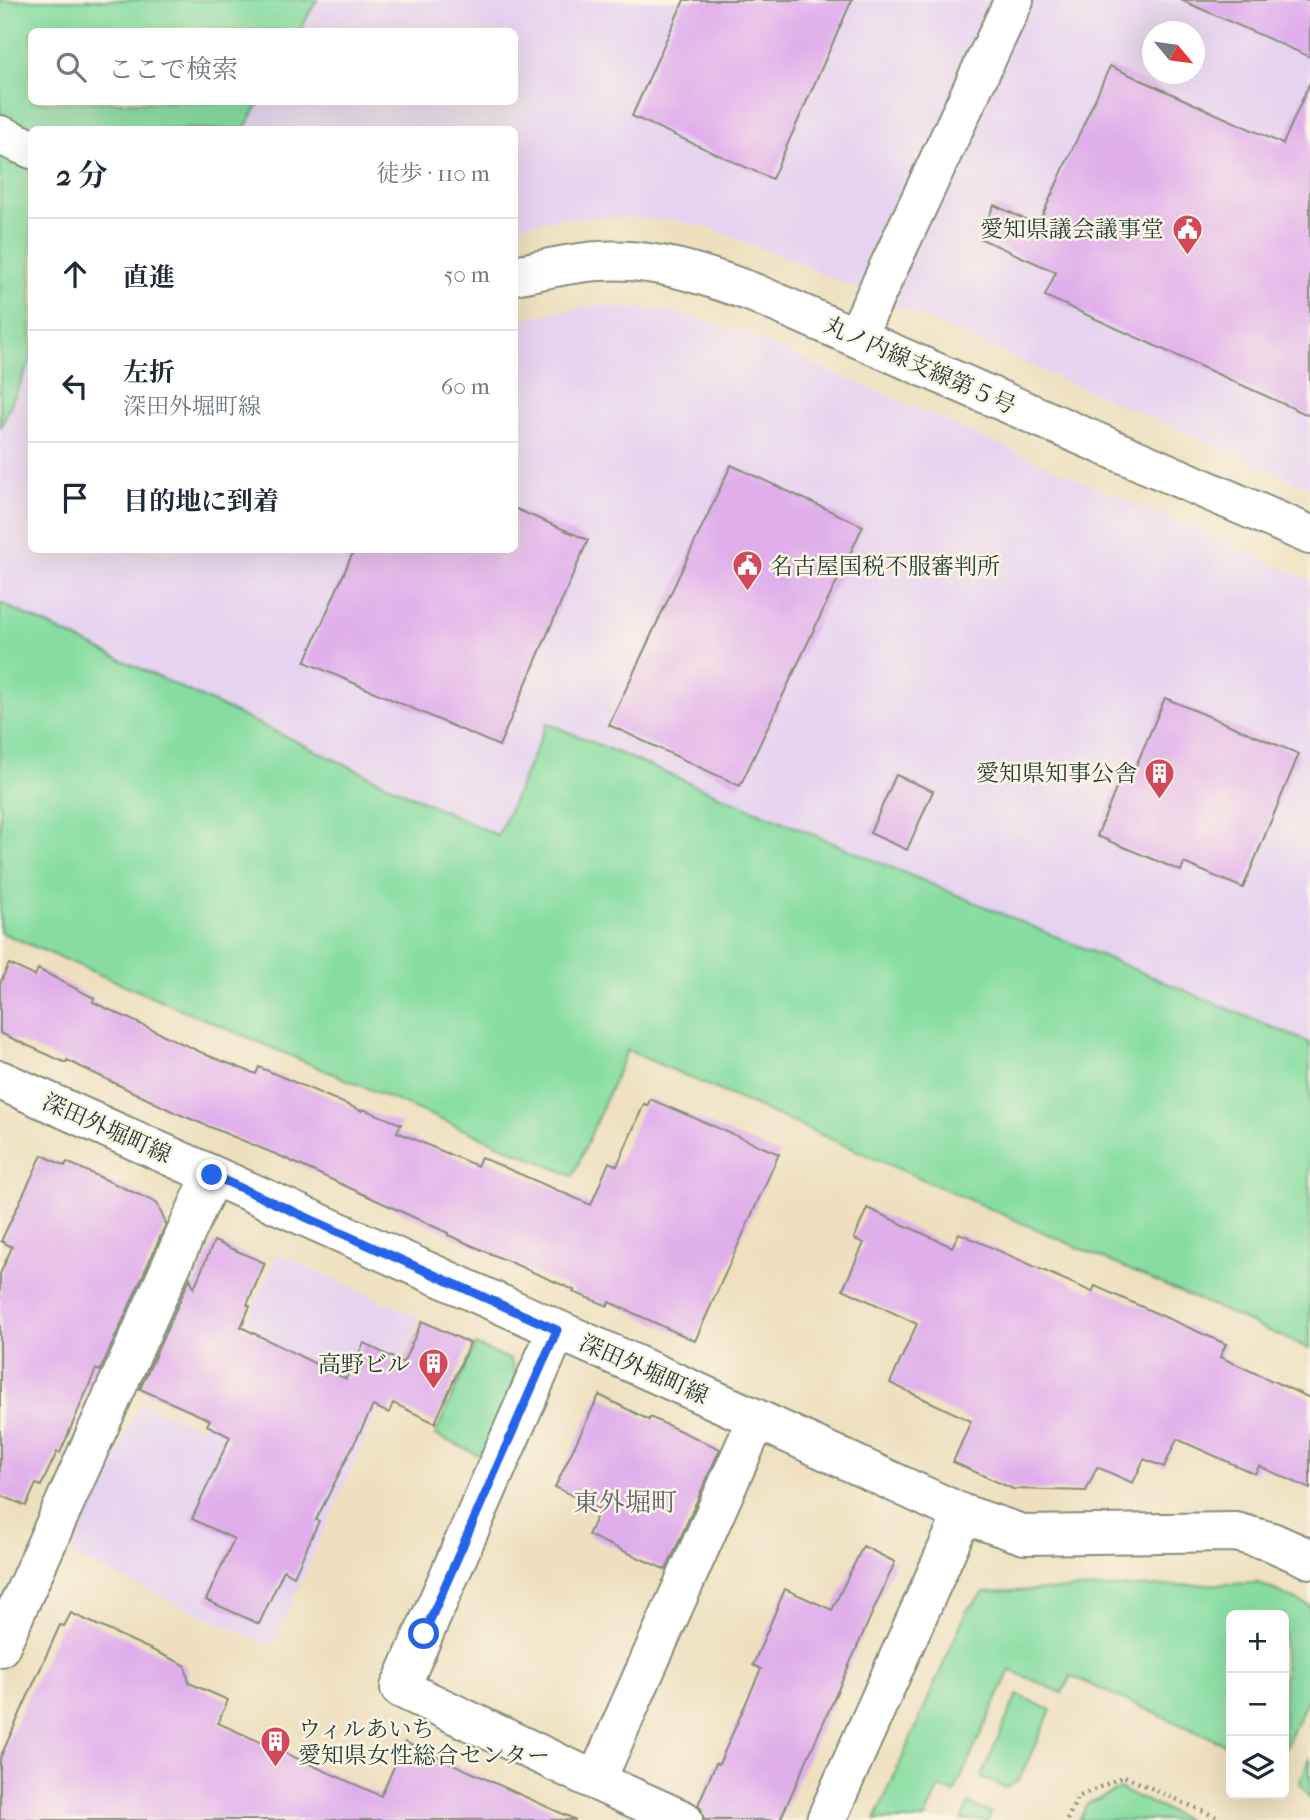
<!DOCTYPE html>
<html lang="ja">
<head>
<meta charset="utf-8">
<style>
	:root { --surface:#fff; --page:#f6f6f7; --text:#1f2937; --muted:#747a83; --line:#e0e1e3 }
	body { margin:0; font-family:"IM FELL French Canon","Noto Serif JP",serif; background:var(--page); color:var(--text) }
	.controls { position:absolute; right:21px; bottom:21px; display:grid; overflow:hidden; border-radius:10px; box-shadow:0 7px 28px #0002 }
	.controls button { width:63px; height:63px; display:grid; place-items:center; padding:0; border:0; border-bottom:2px solid var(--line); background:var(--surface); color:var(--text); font:35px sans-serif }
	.compass { position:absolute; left:1142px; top:21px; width:63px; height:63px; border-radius:50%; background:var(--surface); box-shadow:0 7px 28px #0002; rotate:119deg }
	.stop { position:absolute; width:21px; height:21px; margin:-16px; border:5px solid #2563eb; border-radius:50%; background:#fff }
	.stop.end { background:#2563eb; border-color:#fff; box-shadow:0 2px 7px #0008 }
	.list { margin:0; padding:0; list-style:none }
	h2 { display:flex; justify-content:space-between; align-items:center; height:91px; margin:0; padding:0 28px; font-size:30px }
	h2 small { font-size:23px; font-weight:400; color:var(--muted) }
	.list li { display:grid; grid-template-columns:46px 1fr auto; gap:21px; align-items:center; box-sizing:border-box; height:112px; padding:0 28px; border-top:2px solid var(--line) }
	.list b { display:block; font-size:26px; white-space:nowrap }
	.list p { margin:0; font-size:23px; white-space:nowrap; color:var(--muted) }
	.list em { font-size:23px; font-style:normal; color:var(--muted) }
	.icon { flex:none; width:38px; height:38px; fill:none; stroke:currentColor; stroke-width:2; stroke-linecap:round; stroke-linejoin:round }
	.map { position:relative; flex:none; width:1310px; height:1820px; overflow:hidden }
	.search { position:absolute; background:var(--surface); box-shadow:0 7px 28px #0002; left:28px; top:28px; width:490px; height:77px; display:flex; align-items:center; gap:18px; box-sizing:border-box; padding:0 24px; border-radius:10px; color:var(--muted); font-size:26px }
	.panel { position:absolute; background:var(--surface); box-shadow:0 7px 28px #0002; left:28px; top:126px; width:490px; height:427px; border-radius:10px }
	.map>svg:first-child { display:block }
	.built { fill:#e6d3f0; fill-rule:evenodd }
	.green { fill:#87dda1; stroke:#538d6a; stroke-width:2 }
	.building { fill:#dfaeeb }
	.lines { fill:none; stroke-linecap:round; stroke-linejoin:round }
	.minor-casing { stroke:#868e7a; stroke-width:42 }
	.path { stroke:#868e7a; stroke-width:4.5; stroke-dasharray:2 5; stroke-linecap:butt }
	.minor { stroke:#fff; stroke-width:38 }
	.route { stroke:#2563eb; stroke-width:9 }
	.labels { text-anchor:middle; stroke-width:5; stroke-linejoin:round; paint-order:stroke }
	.poi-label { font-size:23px; fill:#1f3d34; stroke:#fcf5e5; text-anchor:end }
	.street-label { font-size:23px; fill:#1f3d34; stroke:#fcf5e5 }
	.quarter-label { font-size:26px; fill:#626574; stroke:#fcf5e5 }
</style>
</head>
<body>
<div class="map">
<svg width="1310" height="1820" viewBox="0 0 1310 1820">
	<rect width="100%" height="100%" fill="#fcf5e5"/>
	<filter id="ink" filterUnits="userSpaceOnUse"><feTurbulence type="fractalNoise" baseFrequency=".0143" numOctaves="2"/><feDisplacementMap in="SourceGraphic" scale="14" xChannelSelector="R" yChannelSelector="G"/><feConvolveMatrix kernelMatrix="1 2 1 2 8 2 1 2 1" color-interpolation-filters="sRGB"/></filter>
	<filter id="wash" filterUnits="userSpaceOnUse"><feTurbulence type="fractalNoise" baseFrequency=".00686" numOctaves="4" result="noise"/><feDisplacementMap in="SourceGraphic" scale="28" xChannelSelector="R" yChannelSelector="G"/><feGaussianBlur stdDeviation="1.57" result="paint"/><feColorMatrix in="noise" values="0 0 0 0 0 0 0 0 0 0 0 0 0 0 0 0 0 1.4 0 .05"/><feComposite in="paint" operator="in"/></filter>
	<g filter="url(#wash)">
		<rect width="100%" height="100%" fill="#eee0bf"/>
		<path class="built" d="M 317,0 L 1310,0 L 1310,488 L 807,267 L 704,226 L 668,220 L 614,217 L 556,219 L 515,226 L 514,130 L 244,130 L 260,102 L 514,102 L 514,32 L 299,31 ZM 1152,32 L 1194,32 L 1194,74 L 1152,74 Z
			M 598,305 L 674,311 L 736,330 L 1310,580 L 1310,1043 L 548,724 L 498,836 L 0,603 L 0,428 L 31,360 L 32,550 L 514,550 L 515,319 Z
			M 278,1254 L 420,1318 L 272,1646 L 71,1556 L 140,1402 L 199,1428 Z"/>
		<path class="green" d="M 0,0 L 317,0 L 299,31 L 32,32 L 32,102 L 260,102 L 244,129 L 32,130 L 31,360 L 0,428 Z
			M 0,603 L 498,836 L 547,723 L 1310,1043 L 1310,1349 L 627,1050 L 573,1176 L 0,932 Z
			M 475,1345 L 511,1360 L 516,1378 L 481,1456 L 435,1435 Z
			M 1258,1583 L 1310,1606 L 1310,1693 L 1284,1751 L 1284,1615 L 1231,1615 L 1231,1747 L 1071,1676 L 1062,1693 L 1010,1670 L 954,1793 L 939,1788 L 924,1820 L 875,1820 L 967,1610 L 984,1592 Z
			M 1017,1695 L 1051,1710 L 1019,1780 L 1006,1788 L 981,1777 Z
			M 1310,1757 L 1310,1800 L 1300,1782 Z
			M 1120,1789 L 1187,1820 L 1079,1820 L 1087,1804 Z
			M 969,1803 L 991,1813 L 988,1820 L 961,1820 Z"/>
		<g id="blocks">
			<path class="building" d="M 684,0 L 852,0 L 772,179 L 632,116 Z
				M 1181,0 L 1310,0 L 1310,57 Z
				M 1110,66 L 1283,144 L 1310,82 L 1310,416 L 1045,296 L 1056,272 L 979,238 L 994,205 L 1038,225 Z
				M 731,465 L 863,526 L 740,786 L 609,725 Z
				M 514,508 L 588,540 L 499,746 L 305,662 L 354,550 L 514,550 Z
				M 1165,698 L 1299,754 L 1243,888 L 1184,863 L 1181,871 L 1097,836 L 1120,779 L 1129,782 Z
				M 896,775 L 933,791 L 907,850 L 870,833 Z
				M 9,964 L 35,976 L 38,969 L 94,998 L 93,1002 L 209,1056 L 256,1074 L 259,1067 L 362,1111 L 363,1109 L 401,1124 L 397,1132 L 477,1166 L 481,1157 L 591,1205 L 609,1162 L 617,1166 L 644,1104 L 648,1105 L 650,1099 L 779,1154 L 695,1341 L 609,1302 L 608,1306 L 573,1292 L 574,1290 L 448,1235 L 448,1233 L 280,1156 L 174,1112 L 67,1060 L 66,1063 L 0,1033 L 0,983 Z
				M 42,1155 L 65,1166 L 67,1162 L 157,1203 L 166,1224 L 100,1371 L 96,1369 L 60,1453 L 57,1452 L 41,1486 L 36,1484 L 26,1506 L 0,1495 L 0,1274 L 12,1247 L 1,1241 Z
				M 867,1208 L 952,1247 L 959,1233 L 1092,1292 L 1095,1286 L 1226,1344 L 1220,1357 L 1310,1398 L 1310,1489 L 1259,1466 L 1255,1474 L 1177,1439 L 1164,1467 L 1144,1459 L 1133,1483 L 1097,1467 L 1086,1491 L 1013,1489 L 953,1462 L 971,1421 L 890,1383 L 917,1324 L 843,1289 L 864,1243 L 854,1239 Z
				M 214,1241 L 265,1263 L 247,1305 L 250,1306 L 241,1327 L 346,1379 L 364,1343 L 403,1363 L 422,1321 L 470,1343 L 435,1423 L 393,1403 L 389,1413 L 373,1406 L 316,1520 L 319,1521 L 294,1576 L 284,1570 L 259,1624 L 206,1600 L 234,1539 L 192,1519 L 230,1437 L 207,1425 L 210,1420 L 140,1389 L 190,1278 L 194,1288 Z
				M 599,1395 L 649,1420 L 650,1417 L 720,1449 L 666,1570 L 588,1535 L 600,1509 L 555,1487 Z
				M 863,1546 L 895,1562 L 780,1820 L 704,1820 L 701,1808 L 698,1805 L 716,1763 L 719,1764 L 761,1669 L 753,1665 L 785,1589 L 832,1610 Z
				M 71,1613 L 185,1665 L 189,1683 L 228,1700 L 218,1723 L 381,1796 L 405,1742 L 576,1820 L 0,1820 L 0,1758 L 60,1625 L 64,1626 Z"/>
		</g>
	</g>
	<g filter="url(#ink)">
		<use href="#blocks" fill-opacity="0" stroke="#868e7a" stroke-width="2"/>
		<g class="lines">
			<defs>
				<path id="minor" d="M 0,135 L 32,149
					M 514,275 C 543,270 572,262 600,261 C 653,257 705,275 754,293 L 1310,535
					M 856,337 L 1014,0
					M 0,1080 L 757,1419 L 963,1514 L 1025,1535 L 1236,1532 L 1272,1542 L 1310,1559
					M 557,1330 L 400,1688 L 596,1781 L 683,1820
					M 0,1647 L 212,1175
					M 596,1781 L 757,1419
					M 826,1820 L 963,1514"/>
			</defs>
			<use href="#minor" class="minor-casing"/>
			<path class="path" d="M 1067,1820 L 1078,1797 L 1124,1776 L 1216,1817"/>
			<use href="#minor" class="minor"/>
		</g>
	</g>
	<g class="lines" filter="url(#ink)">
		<path class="route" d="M 212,1175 L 557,1330 L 424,1634"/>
	</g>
	<defs>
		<symbol id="civic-pin" viewBox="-11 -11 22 30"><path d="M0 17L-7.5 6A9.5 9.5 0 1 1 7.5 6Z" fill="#d1495b" stroke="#fcf5e5"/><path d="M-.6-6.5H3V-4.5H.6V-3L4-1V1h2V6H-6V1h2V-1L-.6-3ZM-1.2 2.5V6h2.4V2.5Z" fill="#fff"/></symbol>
		<symbol id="building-pin" viewBox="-11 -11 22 30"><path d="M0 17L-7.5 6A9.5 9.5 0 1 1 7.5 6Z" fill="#d1495b" stroke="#fcf5e5"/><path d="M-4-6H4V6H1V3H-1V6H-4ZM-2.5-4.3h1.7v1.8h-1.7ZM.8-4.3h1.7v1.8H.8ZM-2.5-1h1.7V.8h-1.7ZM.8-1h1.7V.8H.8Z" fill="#fff"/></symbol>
	</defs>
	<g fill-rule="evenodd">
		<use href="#civic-pin" x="1170" y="212" width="35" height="47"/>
		<use href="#civic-pin" x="730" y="548" width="35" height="47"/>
		<use href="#building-pin" x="1142" y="756" width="35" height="47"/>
		<use href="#building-pin" x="416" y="1346" width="35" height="47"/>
		<use href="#building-pin" x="258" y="1724" width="35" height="47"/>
	</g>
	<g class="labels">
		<g class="poi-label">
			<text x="1164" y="237">愛知県議会議事堂</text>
			<text x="770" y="574" text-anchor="start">名古屋国税不服審判所</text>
			<text x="1137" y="781">愛知県知事公舎</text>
			<text x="410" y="1372">高野ビル</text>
			<text x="298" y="1737" text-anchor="start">ウィルあいち<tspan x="298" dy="26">愛知県女性総合センター</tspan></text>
		</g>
		<g class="street-label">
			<text transform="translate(920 365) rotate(24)" y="8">丸ノ内線支線第５号</text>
			<text transform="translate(107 1128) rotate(24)" y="8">深田外堀町線</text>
			<text transform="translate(644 1369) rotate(24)" y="8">深田外堀町線</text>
		</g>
		<g class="quarter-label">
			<text x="625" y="1511">東外堀町</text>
		</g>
	</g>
</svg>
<div class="controls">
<button>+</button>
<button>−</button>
<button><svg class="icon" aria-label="layers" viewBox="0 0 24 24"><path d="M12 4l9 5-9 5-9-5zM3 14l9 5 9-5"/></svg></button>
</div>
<svg class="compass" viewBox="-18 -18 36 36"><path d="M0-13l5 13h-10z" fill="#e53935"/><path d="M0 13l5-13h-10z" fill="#747a83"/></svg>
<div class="stop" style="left:424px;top:1634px"></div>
<div class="stop end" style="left:212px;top:1175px"></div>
<div class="search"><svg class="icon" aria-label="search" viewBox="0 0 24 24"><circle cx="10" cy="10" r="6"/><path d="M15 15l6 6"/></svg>ここで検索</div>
<section class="panel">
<h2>2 分<small>徒歩 · 110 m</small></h2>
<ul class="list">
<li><svg class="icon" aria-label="ahead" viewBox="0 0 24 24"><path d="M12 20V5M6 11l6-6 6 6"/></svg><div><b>直進</b></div><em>50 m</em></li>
<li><svg class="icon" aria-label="left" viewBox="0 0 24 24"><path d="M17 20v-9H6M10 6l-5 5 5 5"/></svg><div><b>左折</b><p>深田外堀町線</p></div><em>60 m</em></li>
<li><svg class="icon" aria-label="arrive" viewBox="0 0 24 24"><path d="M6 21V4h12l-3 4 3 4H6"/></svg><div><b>目的地に到着</b></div></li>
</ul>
</section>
</div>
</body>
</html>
